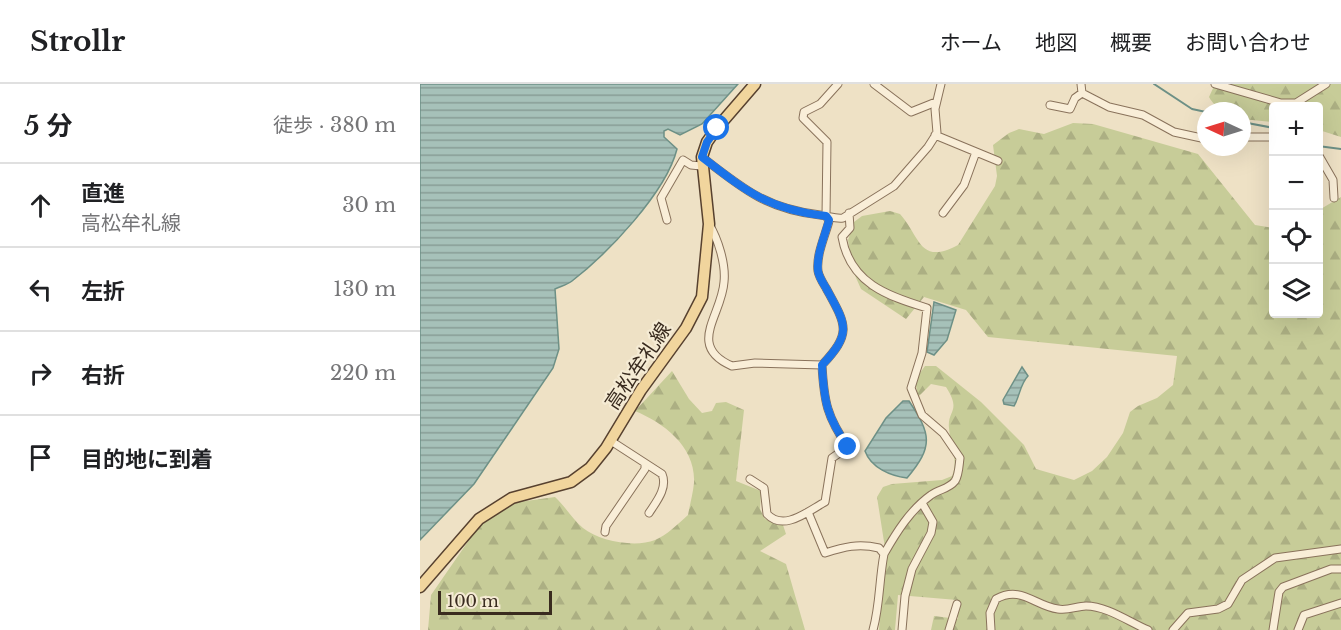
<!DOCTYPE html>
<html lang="ja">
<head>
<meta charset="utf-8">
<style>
	:root { --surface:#fff; --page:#f2f2f2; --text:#202124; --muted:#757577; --line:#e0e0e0 }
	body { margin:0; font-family:"Libre Baskerville","Noto Sans JP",serif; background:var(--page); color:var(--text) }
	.controls { position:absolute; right:18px; top:18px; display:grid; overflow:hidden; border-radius:6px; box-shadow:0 6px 24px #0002 }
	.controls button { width:54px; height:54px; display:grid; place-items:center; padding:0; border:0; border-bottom:2px solid var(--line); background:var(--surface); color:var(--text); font:30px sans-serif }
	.compass { position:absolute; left:777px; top:18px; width:54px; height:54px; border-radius:50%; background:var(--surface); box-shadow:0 6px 24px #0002; rotate:274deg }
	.scale { position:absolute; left:18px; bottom:15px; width:114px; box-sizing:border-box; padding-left:6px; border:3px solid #392b1f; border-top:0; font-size:16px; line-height:21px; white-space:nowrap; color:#392b1f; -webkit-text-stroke:4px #f5ebd4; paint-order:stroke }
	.stop { position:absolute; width:18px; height:18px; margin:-14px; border:4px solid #1a73e8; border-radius:50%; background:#fff }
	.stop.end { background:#1a73e8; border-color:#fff; box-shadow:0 2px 6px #0008 }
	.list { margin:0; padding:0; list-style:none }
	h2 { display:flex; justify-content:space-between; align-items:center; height:78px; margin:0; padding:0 24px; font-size:26px }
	h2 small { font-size:20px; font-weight:400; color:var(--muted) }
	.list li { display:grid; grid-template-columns:39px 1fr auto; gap:18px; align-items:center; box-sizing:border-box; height:84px; padding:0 24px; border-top:2px solid var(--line) }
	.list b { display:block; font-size:22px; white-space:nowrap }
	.list p { margin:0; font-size:20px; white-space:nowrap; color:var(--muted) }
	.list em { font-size:20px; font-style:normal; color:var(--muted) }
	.icon { flex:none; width:33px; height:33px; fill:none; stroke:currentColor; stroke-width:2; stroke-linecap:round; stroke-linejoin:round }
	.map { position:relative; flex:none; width:921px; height:546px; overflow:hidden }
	header { display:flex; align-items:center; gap:36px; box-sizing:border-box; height:84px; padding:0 30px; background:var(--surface); border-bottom:2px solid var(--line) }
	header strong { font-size:28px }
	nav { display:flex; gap:33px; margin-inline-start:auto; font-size:21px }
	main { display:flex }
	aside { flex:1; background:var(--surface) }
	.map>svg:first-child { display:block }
	.forest { fill:url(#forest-firs) }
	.water { fill:url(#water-rules); stroke:#6d9086; stroke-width:1.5 }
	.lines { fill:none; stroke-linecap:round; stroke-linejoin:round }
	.stream { stroke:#6d9086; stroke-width:2 }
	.street-casing { stroke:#89725b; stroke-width:9 }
	.primary-casing { stroke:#57412f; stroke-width:13 }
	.street { stroke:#f9eed8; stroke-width:7 }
	.primary { stroke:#f1d59d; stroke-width:10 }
	.route { stroke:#1a73e8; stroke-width:8 }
	.labels { text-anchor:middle; stroke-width:4.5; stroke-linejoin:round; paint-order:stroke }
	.street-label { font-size:20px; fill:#392b1f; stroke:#f5ebd4 }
</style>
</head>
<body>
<header>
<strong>Strollr</strong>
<nav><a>ホーム</a><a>地図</a><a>概要</a><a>お問い合わせ</a></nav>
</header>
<main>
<aside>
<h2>5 分<small>徒歩 · 380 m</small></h2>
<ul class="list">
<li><svg class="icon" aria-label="ahead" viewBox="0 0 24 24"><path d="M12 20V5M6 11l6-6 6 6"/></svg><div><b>直進</b><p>高松牟礼線</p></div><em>30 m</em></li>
<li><svg class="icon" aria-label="left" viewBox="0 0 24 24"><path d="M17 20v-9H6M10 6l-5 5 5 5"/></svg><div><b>左折</b></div><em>130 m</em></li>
<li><svg class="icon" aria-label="right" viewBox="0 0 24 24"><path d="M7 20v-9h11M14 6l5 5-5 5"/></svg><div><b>右折</b></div><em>220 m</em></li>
<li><svg class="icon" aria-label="arrive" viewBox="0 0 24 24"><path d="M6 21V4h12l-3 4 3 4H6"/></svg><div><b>目的地に到着</b></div></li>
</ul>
</aside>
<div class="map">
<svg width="921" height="546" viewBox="0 0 921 546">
	<defs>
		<pattern id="forest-firs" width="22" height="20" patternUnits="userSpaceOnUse" patternTransform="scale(1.5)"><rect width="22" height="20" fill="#c7cc98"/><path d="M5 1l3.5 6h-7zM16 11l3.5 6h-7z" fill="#acaf83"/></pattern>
		<pattern id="water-rules" width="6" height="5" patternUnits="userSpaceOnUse" patternTransform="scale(1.5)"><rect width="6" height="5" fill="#a6c1b9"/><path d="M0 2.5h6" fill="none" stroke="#889d96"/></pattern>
	</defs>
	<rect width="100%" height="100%" fill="#eee1c5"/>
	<path class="forest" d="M 795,0 L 921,0 L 921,53 L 899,46 L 898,22 L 854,22 L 853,38 L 822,35 L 822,27 C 806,27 797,27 789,13 Z
		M 653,39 L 673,40 L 778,70 L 835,141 L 853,144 L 854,230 L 898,230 L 899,126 L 921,113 L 921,546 L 511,546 L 514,532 L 538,535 L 537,516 L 478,511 L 475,546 L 459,546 L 465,464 L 457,413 L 463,403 L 472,400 L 522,396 L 532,392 C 539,376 530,361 529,344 C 527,326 542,328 526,303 L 511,300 L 498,313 L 495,296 L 505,282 L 516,282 L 561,318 L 604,361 L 616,385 L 654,396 L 672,387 L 687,373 L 703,349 L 710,328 L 718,322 L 737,314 L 753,301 L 757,272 L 568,253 L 546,226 L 504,213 L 486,235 L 441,205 L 433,187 L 428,156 L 434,138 L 442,132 L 470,127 L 480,130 C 500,152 499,182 538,161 L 575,102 L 577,92 L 573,61 L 589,49 L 599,45 L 624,50 Z
		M 252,287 L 269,315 L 282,329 L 292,327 L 296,319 L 306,318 L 324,326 L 316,397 L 341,407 L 340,425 L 345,435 L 363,441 L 366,450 L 340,467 L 366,480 L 385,546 L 8,546 L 11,511 L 56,446 L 85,420 L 135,413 C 145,422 153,436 163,444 C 179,457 215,464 235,456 C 246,452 259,439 268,431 C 270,420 273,409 274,399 C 276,363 244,339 215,327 Z"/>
	<path class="water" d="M 0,0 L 318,0 L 282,40 L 260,51 L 248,45 L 244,47 L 244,53 L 257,65 C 246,109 187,170 152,197 C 147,201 141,202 135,205 L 139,265 L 133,284 L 54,400 L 0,456 Z
		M 514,218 L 536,226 L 527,256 L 514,271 L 507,268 Z
		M 602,283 L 608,292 C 600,300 600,312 594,322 L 584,320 L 583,316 Z
		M 483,317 L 489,317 C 511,350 514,362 487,394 C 471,392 451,384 445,367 L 466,334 Z"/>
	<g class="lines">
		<path class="stream" d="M 734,0 L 772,25 L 786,28
			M 822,38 L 854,44
			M 898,62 L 921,65"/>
		<defs>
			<path id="street" d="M 454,0 L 491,28 L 516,18
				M 661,0 L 662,9 L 689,23 L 723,31 L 754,48 L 786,55
				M 795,0 L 861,19 L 876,19 L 906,0
				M 630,21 L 650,25 L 655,14 L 662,9
				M 515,51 L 578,77
				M 822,53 L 854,53
				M 898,70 L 913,96 L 914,114
				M 282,73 C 323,105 347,125 400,131 C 409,132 415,135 423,134 L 474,102 L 508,63 L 517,49 L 515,25 L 521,0
				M 429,129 L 430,144 L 422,153 C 430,199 467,212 507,224 L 502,269 L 491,304 L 502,331 L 523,349 L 540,374 C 539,381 539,391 535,397 C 529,405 519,405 511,411 C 490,426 476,449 464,470
				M 523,129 L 544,101 L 556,68
				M 247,136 L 241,114 L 263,76 L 271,81 L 281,82
				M 289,140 C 298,155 306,180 304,198 C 302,231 266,262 312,282 L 335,279 L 402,281 C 433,248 426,241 406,204 C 403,199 399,193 398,187 C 396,171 405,152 409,137 L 406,132 L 407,58 L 383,34 L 384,28 L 400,20 L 418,0
				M 191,357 L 242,390 C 248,404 236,418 229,429
				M 330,395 L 344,404 L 347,430 C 364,448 388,427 405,418 L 412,374 L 428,363 C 407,333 404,318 402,281
				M 388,428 L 405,469 C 424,463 438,459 459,464 L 464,470 C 459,496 460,521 453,546
				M 185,448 L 186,442 L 225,385 L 225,379
				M 482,546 L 485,512 L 492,485 L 511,449 L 513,438 L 502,419
				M 529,546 L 537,520
				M 571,546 L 570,529 L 576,515 C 601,501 615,522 638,525 C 648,527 657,522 666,522 C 687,522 709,538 728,546
				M 753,546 L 768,529 L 798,525 L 808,520 L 822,496 L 855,474 L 921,465
				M 853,546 L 859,508 L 863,503 L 911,485 L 921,485
				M 878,546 L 884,531 L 921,519"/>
			<path id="primary" d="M 0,503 L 59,435 L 92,414 L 151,398 L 170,384 L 186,364 L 221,306 L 266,244 L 282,213 L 289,140 L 282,73 L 287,58 L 297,44 L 335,0"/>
		</defs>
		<use href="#street" class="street-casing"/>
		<use href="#primary" class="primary-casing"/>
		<use href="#street" class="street"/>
		<use href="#primary" class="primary"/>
	</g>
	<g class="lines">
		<path class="route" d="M 297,44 L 287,58 L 282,73 C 327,108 348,125 406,132 L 409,136 C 405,152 396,171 398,187 C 399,193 403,199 406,204 C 426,241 433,248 402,281 C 404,318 407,333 428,363"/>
	</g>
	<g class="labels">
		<g class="street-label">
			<text transform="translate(218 282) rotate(-56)" y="7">高松牟礼線</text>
		</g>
	</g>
</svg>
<div class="controls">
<button>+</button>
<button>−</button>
<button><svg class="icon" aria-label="locate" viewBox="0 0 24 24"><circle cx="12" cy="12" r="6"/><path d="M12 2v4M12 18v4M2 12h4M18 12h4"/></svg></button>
<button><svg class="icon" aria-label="layers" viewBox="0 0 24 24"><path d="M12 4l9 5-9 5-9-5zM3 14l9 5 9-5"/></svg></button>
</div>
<svg class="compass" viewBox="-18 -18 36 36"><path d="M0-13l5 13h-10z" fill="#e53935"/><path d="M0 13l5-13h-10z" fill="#757577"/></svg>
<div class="scale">100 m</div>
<div class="stop" style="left:297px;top:44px"></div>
<div class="stop end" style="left:428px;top:363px"></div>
</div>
</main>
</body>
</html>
